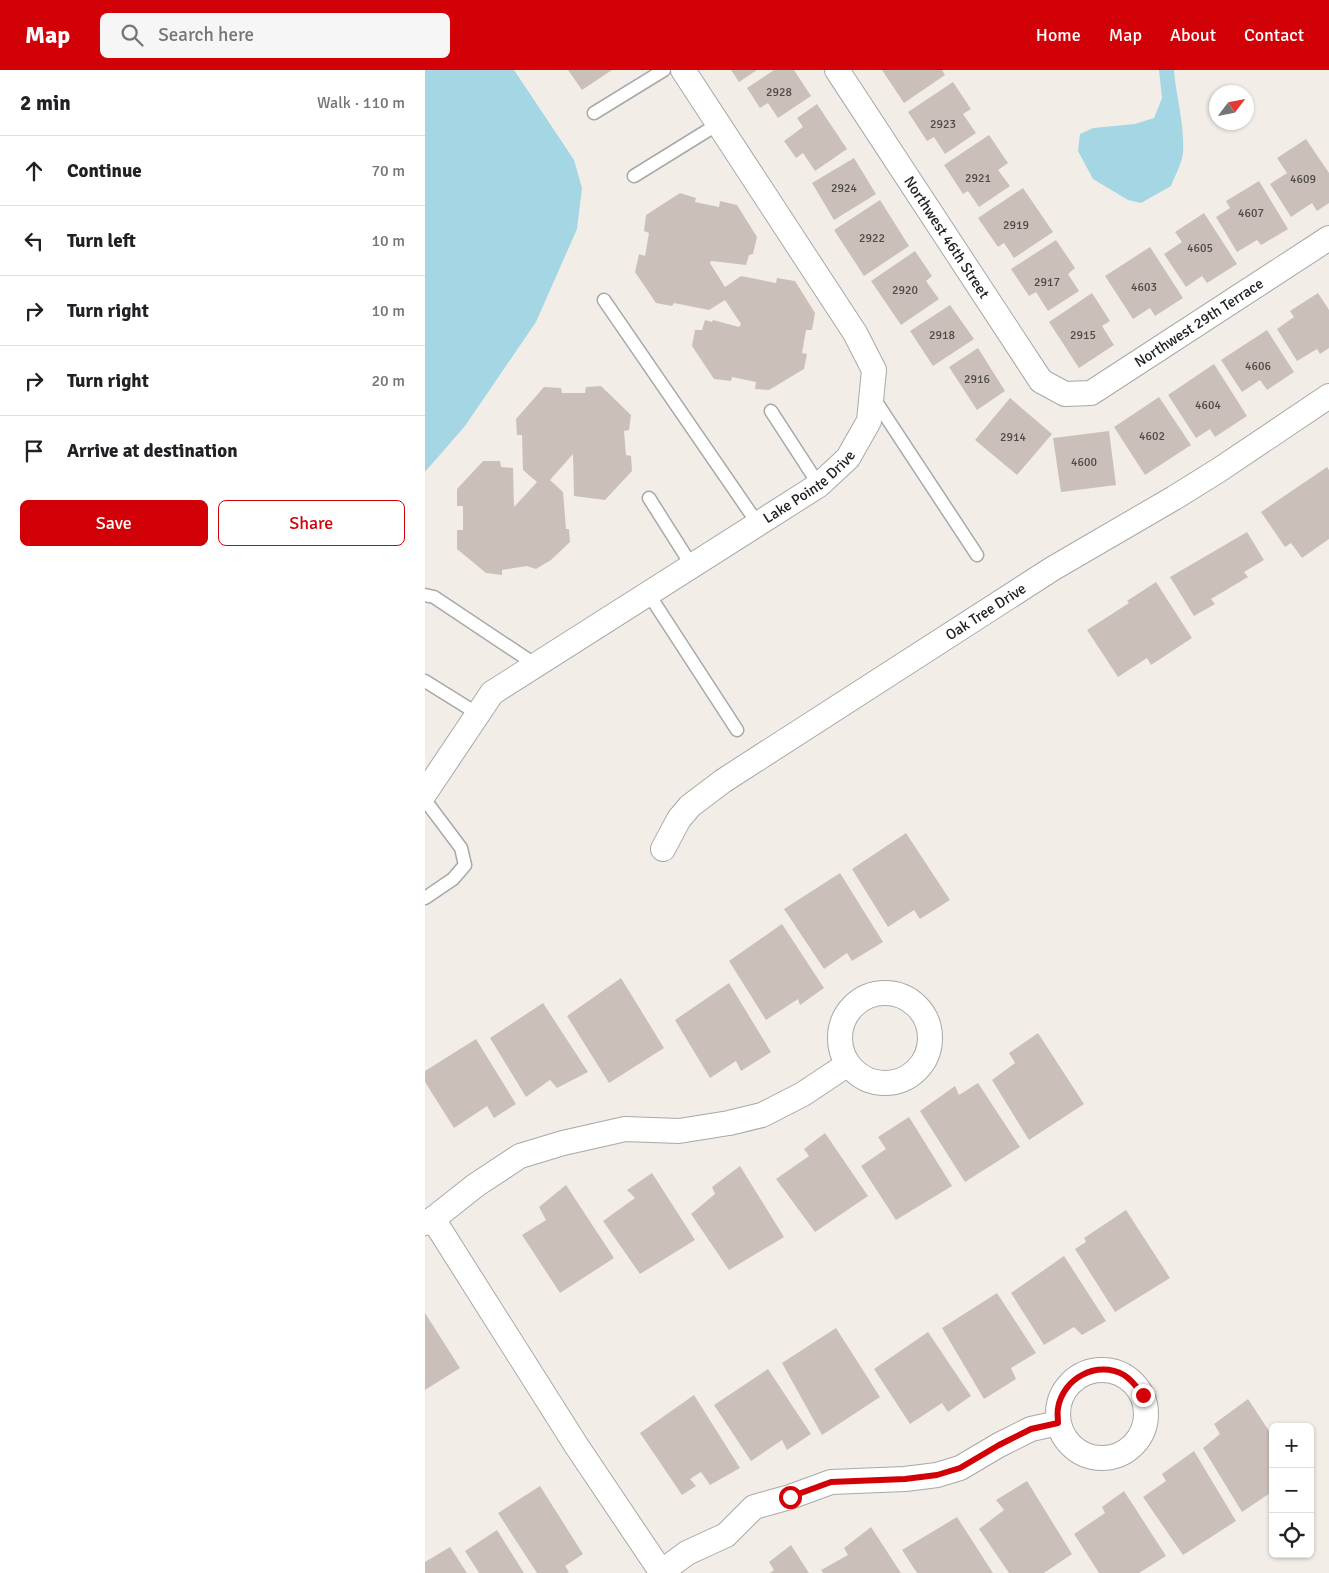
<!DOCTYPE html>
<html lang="en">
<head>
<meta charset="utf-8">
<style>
	:root { --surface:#fff; --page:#f6f6f6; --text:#202124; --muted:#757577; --line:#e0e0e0; --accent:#d20007 }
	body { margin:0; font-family:Signika,sans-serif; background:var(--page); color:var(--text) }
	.controls { position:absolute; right:15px; bottom:15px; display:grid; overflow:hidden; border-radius:8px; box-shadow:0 1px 4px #0004 }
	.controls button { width:45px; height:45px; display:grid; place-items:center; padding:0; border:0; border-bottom:1px solid var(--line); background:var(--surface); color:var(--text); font:25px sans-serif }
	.compass { position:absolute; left:784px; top:15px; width:45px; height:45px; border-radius:50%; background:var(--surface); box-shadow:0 1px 4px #0004; rotate:58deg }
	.stop { position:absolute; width:15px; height:15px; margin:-11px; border:4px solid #d20007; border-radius:50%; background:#fff }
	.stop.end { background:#d20007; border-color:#fff; box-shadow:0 1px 5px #0008 }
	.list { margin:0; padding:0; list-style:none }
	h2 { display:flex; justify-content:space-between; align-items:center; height:65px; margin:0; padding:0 20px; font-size:21px }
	h2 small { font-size:16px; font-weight:400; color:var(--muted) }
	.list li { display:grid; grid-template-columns:32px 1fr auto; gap:15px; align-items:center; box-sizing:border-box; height:70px; padding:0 20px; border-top:1px solid var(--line) }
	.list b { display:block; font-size:19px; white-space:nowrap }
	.list em { font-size:16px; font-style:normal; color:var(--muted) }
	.actions { display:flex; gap:10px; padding:15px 20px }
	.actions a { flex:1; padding:11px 0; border:1px solid var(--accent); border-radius:8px; text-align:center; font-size:18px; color:var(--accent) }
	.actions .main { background:var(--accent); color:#fff }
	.icon { flex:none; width:28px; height:28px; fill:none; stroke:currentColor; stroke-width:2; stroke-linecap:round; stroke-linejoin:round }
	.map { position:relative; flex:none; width:904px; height:1503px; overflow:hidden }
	header { display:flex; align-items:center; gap:30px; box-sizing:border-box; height:70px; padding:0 25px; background:var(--accent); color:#fff }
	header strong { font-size:24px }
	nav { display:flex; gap:28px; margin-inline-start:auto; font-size:18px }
	.search { width:350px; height:45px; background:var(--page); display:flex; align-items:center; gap:12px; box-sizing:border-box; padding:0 18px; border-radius:8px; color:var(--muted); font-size:19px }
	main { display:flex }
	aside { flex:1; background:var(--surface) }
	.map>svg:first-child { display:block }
	.water { fill:#a4d7e3 }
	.building { fill:#cbc0b9 }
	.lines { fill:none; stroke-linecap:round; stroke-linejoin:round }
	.service-casing { stroke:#a8a8a8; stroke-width:15 }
	.minor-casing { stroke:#a8a8a8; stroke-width:26 }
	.service { stroke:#fff; stroke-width:12 }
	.minor { stroke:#fff; stroke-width:24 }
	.route { stroke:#d20007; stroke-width:6 }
	.labels { text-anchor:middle; stroke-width:4; stroke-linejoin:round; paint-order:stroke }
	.number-label { font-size:12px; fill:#4c4947 }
	.street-label { font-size:15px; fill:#212121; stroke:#fff }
</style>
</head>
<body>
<header>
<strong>Map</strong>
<div class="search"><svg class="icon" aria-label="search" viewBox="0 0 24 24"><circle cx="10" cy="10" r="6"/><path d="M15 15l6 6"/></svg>Search here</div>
<nav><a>Home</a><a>Map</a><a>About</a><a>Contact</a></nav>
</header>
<main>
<aside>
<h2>2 min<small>Walk · 110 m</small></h2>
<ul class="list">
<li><svg class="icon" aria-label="ahead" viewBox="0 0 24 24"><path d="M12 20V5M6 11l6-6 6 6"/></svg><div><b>Continue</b></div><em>70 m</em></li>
<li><svg class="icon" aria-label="left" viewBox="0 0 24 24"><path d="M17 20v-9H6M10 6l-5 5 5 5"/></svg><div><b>Turn left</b></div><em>10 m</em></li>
<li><svg class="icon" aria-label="right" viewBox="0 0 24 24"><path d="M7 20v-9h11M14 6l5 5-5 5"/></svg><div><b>Turn right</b></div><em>10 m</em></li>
<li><svg class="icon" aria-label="right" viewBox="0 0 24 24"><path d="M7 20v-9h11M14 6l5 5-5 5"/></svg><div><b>Turn right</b></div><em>20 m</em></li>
<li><svg class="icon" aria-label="arrive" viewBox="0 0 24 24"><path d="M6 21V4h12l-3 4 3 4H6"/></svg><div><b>Arrive at destination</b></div></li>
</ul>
<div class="actions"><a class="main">Save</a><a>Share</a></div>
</aside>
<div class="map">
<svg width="904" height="1503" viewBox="0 0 904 1503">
	<rect width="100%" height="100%" fill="#f2eee7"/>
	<path class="water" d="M 0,0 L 89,0 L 149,90 L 157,118 L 152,159 L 111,252 L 40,356 L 0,402 Z
		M 734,0 L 749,0 C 751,27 760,55 758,83 C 757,93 750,106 746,116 L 716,133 L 703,130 L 668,109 L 653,81 L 655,64 L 668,58 L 710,54 L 729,48 L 737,28 Z"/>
	<path class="building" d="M 143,0 L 187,0 L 157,20 Z
		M 306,0 L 332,0 L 314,12 Z
		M 349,0 L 369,0 L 386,26 L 353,48 L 343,33 L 335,38 L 322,18 Z
		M 457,0 L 517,0 L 520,5 L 479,33 Z
		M 528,12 L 546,39 L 538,44 L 551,63 L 520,84 L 509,67 L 502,71 L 483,42 Z
		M 392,34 L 422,79 L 390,101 L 378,83 L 371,88 L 359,71 L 378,57 L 372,48 Z
		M 564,65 L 583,93 L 573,100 L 585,116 L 554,137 L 543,121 L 538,124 L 519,95 Z
		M 881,69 L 904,103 L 904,133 L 892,141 L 887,133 L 866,147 L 845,114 L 862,103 L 852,88 Z
		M 429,88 L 451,124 L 409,150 L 387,113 Z
		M 834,111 L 863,159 L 836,175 L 832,170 L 812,182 L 791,147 L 805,138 L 801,131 Z
		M 598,118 L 628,162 L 589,188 L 579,173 L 573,177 L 553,148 Z
		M 255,123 L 271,128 L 270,132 L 294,137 L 295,131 L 312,135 L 332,167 L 328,184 L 324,185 L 321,195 L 286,191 L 285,193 L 300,217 L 316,206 L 351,213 L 352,208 L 370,211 L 390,243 L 387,260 L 381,260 L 377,283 L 382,284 L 379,299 L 344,320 L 330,319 L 331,312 L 307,307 L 306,311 L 289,309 L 267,276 L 270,260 L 277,260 L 280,250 L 287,252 L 288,250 L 314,257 L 316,254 L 300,230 L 284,240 L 249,233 L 247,236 L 231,233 L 210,202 L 214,184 L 220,186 L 224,163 L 219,161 L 221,145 Z
		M 455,130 L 484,176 L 439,206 L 409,160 Z
		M 779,143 L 812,194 L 782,213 L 777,206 L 761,217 L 739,184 L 757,172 L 750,162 Z
		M 631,170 L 650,198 L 643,204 L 654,221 L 623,241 L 611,222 L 604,226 L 586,199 Z
		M 725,177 L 758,228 L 730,246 L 725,238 L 708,249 L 680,206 Z
		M 490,181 L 507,206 L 501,211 L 514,229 L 476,255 L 446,211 Z
		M 667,223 L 685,251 L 677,256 L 689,275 L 654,298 L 624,252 Z
		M 893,223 L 904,240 L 904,278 L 895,284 L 892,279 L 872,291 L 852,259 L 869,247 L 865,241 Z
		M 525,235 L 549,269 L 508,296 L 485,261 Z
		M 842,260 L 869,302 L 842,320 L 835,310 L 817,322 L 796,290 Z
		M 553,278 L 580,321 L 552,340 L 524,297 Z
		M 789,294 L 822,346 L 790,367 L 785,359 L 771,368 L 743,325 Z
		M 176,316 L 206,345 L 204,360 L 199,361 L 201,385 L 206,386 L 207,401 L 180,430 L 149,426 L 148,384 L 125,410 L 138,422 L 141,459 L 144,459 L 145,472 L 126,490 L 111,499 L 102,496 L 77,500 L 77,505 L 61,503 L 32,479 L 32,460 L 38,460 L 38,436 L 32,436 L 32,419 L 58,391 L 75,391 L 76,397 L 88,398 L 89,437 L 112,412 L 98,400 L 97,365 L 92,365 L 91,349 L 119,317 L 136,318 L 137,323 L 160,323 L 161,317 Z
		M 734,327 L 766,375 L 720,405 L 689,357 Z
		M 585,328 L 627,364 L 592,405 L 550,370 Z
		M 684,361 L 691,415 L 636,422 L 628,368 Z
		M 902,397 L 904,400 L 904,469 L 877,488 L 866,473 L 860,477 L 836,442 Z
		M 822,462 L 839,490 L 819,502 L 823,507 L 786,529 L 790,534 L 769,546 L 745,507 Z
		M 731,512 L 767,568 L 726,595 L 722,588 L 693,607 L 662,560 L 704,533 L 702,531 Z
		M 481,763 L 525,830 L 495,849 L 489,840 L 463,857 L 427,799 Z
		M 415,803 L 458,872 L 427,891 L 422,883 L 399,899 L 359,839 Z
		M 357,854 L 399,918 L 375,935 L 373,929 L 341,950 L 304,891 Z
		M 196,908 L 239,978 L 184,1013 L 142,946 Z
		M 304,913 L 346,982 L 316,1001 L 311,991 L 285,1008 L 250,950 Z
		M 118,933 L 163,1002 L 132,1018 L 125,1010 L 101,1027 L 65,968 Z
		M 613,963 L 659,1034 L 604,1070 L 567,1010 L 590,993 L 584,983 Z
		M 51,969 L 91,1034 L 69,1048 L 62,1036 L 29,1058 L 0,1012 L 0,1001 Z
		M 553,1013 L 595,1077 L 540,1112 L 495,1041 L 530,1016 L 534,1025 Z
		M 484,1047 L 527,1116 L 471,1150 L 436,1096 L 461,1079 L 453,1067 Z
		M 400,1063 L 443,1126 L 390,1162 L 351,1109 L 384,1086 L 379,1079 Z
		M 315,1096 L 359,1167 L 304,1200 L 266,1144 L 290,1124 L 287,1117 Z
		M 227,1103 L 270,1170 L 215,1204 L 178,1151 L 210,1128 L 202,1120 Z
		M 141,1115 L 189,1188 L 135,1223 L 97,1165 L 121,1150 L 114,1137 Z
		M 701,1140 L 745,1208 L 690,1242 L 650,1179 L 661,1172 L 659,1168 Z
		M 639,1186 L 681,1251 L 657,1265 L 649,1257 L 619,1275 L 586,1223 Z
		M 572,1223 L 611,1283 L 586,1298 L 591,1309 L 559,1329 L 517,1258 Z
		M 0,1243 L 35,1298 L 0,1320 Z
		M 411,1258 L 455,1327 L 397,1365 L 357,1293 Z
		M 503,1262 L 546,1326 L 523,1342 L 517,1333 L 485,1354 L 449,1299 Z
		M 343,1299 L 386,1364 L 362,1380 L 357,1370 L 326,1391 L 289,1335 Z
		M 269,1325 L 315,1398 L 285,1415 L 276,1402 L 265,1409 L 271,1416 L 257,1425 L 215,1363 Z
		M 823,1329 L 848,1367 L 848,1421 L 817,1442 L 778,1378 L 795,1364 L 789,1354 Z
		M 769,1381 L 811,1451 L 758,1485 L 718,1427 L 741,1411 L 737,1404 Z
		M 602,1411 L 647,1484 L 619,1503 L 584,1503 L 554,1459 L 579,1440 L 571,1430 Z
		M 115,1416 L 158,1484 L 140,1496 L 144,1502 L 142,1503 L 112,1503 L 73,1443 Z
		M 699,1421 L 741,1486 L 714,1503 L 674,1503 L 649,1464 L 680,1443 L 677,1437 Z
		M 532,1447 L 568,1503 L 492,1503 L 477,1480 Z
		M 446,1457 L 476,1503 L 398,1503 L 396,1500 L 423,1485 L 419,1478 Z
		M 72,1460 L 99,1503 L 54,1503 L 40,1481 Z
		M 366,1475 L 384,1503 L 345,1503 L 349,1500 L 344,1492 Z
		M 25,1477 L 42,1503 L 0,1503 L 0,1492 Z"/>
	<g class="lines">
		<defs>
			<path id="service" d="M 169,43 L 239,0
				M 209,106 L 293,54
				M 179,230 L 333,454
				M 448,327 L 552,485
				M 346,341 L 394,415
				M 224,428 L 267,496
				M 223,523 L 312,660
				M 0,525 L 9,527 L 111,595
				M 0,611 L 53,644
				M 0,730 L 36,778 L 40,795 L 28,809 L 0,828"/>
			<g id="minor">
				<path id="s1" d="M 412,0 L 616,311 L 640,324 L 666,323 L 904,168"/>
				<path id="s2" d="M 0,723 L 67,623 L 394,415 L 423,388 L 444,351 L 449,300 L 430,263 L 258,0"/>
				<path id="s3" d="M 238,779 L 254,749 L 265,736 L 298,711 L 627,499 L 749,428 L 794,400 L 904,326"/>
				<circle cx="460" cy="968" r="45"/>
				<path d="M 8,1149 L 151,1375 L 237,1503"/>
				<path d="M 0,1153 L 8,1149 L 51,1115 L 95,1086 L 138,1073 L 200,1059 L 254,1061 L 304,1053 L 337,1045 L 378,1024 L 423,994"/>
				<circle cx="677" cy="1344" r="44"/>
				<path d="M 235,1503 L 262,1483 L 301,1465 L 329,1437 L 365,1427 L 406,1412 L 480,1409 L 512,1405 L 535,1398 L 574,1375 L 606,1359 L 633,1353"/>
			</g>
		</defs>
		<use href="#service" class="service-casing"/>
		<use href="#minor" class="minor-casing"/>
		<use href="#service" class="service"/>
		<use href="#minor" class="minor"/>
	</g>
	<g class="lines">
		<path class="route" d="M 365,1427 L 406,1412 L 480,1409 L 512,1405 L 535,1398 L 574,1375 L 606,1359 L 633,1353 C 633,1348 632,1343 633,1338 C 638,1308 672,1290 699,1305 C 707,1310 712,1317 718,1325"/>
	</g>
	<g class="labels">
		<g class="number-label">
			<text x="354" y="26">2928</text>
			<text x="518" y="58">2923</text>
			<text x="553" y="112">2921</text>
			<text x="878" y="113">4609</text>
			<text x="419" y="122">2924</text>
			<text x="826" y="147">4607</text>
			<text x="591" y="159">2919</text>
			<text x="447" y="172">2922</text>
			<text x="775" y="182">4605</text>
			<text x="622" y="216">2917</text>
			<text x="719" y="221">4603</text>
			<text x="480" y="224">2920</text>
			<text x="517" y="269">2918</text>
			<text x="658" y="269">2915</text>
			<text x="833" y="300">4606</text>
			<text x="552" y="313">2916</text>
			<text x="783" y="339">4604</text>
			<text x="727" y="370">4602</text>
			<text x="588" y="371">2914</text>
			<text x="659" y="396">4600</text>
		</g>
		<g class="street-label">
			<text dy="5" stroke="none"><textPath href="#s1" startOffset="200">Northwest 46th Street</textPath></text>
			<text dy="5" stroke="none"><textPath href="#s1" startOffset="554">Northwest 29th Terrace</textPath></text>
			<text dy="5" stroke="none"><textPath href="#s2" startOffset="499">Lake Pointe Drive</textPath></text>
			<text dy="5" stroke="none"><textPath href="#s3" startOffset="405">Oak Tree Drive</textPath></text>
		</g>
	</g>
</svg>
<div class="controls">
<button>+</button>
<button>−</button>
<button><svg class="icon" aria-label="locate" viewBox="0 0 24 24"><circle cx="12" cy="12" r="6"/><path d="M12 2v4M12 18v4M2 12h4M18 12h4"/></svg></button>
</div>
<svg class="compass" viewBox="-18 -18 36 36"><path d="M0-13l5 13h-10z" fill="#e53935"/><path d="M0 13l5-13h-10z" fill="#757577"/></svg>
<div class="stop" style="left:365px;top:1427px"></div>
<div class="stop end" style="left:718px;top:1325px"></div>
</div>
</main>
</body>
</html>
